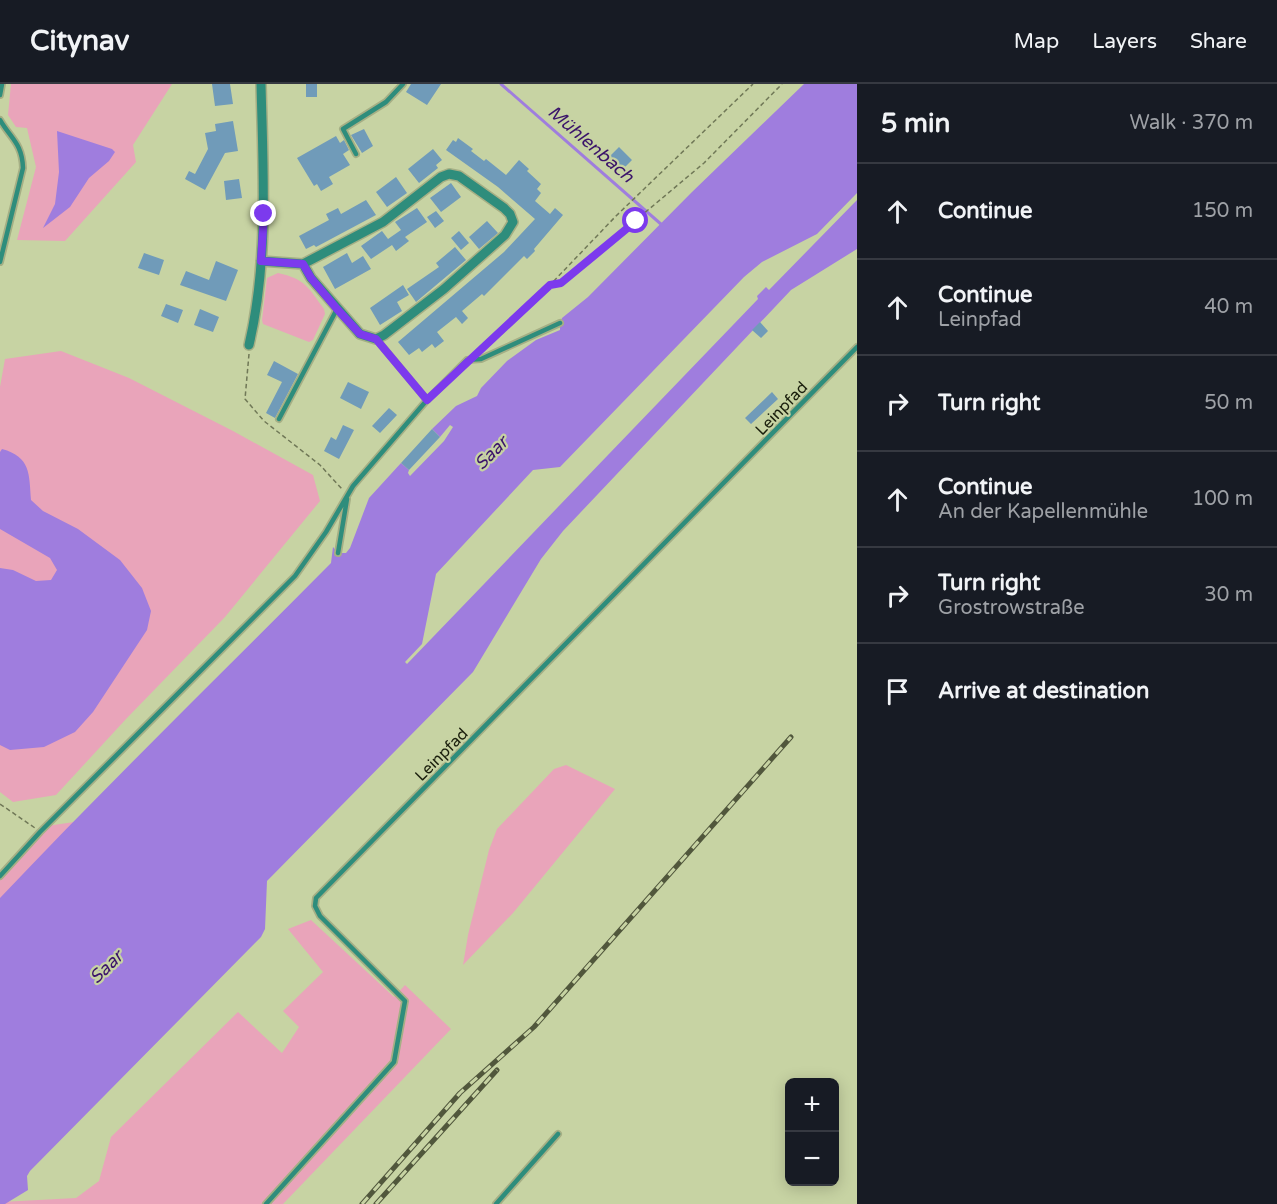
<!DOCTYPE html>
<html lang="en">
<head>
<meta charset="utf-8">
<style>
	:root { --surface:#171b24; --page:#20242c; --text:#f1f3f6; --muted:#9ea1a6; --line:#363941 }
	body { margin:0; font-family:"Varela Round",sans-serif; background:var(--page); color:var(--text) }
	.controls { position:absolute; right:18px; bottom:18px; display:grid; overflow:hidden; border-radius:9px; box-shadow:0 3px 15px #0003 }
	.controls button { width:54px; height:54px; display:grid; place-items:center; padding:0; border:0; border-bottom:2px solid var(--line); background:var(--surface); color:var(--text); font:30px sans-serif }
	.stop { position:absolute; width:18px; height:18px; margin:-14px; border:4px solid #7c3aed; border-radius:50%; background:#fff }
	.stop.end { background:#7c3aed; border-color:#fff; box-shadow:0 2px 6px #0008 }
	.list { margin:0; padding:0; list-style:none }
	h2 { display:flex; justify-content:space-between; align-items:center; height:78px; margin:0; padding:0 24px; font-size:26px }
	h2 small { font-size:20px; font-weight:400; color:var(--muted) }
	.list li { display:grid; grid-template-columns:39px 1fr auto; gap:18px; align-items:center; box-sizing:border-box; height:96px; padding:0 24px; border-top:2px solid var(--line) }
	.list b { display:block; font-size:22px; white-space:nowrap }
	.list p { margin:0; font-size:20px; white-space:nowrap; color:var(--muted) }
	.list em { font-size:20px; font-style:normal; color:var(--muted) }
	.icon { flex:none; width:33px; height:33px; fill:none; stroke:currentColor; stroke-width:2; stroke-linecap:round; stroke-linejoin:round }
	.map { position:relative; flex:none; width:857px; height:1120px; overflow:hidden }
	header { display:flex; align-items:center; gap:36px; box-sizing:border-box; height:84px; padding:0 30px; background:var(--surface); border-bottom:2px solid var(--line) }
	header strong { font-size:28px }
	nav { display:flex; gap:33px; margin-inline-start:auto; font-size:21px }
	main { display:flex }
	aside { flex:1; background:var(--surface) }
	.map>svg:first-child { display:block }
	.green { fill:#e9a4ba }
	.water { fill:#9f7dde }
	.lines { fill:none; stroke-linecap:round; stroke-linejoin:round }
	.stream { stroke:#9f7dde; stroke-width:3 }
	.building { fill:#709bb9 }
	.service-casing { stroke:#a5af85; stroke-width:8 }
	.minor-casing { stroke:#a5af85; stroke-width:12 }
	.path { stroke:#707857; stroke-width:1.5; stroke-dasharray:4.5 3; stroke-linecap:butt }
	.service { stroke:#2e8d7c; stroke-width:4.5 }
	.minor { stroke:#2e8d7c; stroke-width:9 }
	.rail-casing { stroke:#51573c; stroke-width:5 }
	.rail { stroke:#c7d3a3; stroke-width:3; stroke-dasharray:9; stroke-linecap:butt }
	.route { stroke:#7c3aed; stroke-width:8 }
	.labels { text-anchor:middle; stroke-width:4.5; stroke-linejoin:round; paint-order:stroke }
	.street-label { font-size:16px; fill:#1b1f0d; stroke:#c7d3a3 }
	.water-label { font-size:18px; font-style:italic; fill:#3b146a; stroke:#c7d3a3 }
</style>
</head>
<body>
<header>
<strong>Citynav</strong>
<nav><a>Map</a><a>Layers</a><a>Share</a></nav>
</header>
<main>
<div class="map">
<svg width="857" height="1120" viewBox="0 0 857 1120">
	<rect width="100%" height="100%" fill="#c7d3a3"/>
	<path class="green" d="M 11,0 L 172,0 L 133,61 L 136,78 L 65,157 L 17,156 L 36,83 L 27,44 L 16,43 L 8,31 Z
		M 278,189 C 305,195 308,203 324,225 L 325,230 L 313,256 L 309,258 L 263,240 L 262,236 L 267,194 Z
		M 61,267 L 129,294 L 233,347 L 313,391 L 320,417 L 225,533 L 126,635 L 56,711 L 13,718 L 0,708 L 0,303 L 5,275 Z
		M 566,681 L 615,705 L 513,829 L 463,881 L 468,851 L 489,766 L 497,745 L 554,685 Z
		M 74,738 L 0,817 L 0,787 L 40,743 Z
		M 311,836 L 394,913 L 405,901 L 451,945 L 283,1120 L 0,1120 L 1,1118 L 76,1114 L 99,1097 L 111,1053 L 238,928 L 282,969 L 299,943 L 283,927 L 323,888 L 288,845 Z"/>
	<path class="water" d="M 804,0 L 857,0 L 857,109 L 817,150 L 762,178 L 744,193 L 560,383 L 533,386 L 436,490 L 422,560 L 405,578 L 407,580 L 758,215 L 757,212 L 766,203 L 769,206 L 857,116 L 857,165 L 791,206 L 563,447 L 541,475 L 473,588 L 267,797 L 265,845 L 261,853 L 30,1087 L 27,1092 L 28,1106 L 5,1120 L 0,1120 L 0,814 C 108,700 220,591 331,479 L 333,463 L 338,469 L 346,469 L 350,464 L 369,414 L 401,379 L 409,386 L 408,389 L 410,392 L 444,357 L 453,343 L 450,341 L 440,353 L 432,345 L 456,322 L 477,312 L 481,304 L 507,277 L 536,256 L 560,246 L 560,239 L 562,234 L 588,213 L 692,108 Z
		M 57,47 L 112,65 L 115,68 L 109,77 L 89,94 L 70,123 L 43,144 L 55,120 L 59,88 Z
		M 2,365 C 31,373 29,390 31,416 L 43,427 L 78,445 L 120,476 L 142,504 L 151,527 L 147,546 L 93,628 L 75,648 L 44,663 L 10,666 L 0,661 L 0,484 L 13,486 L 36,497 L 51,496 L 57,486 L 50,474 L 0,445 L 0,368 Z"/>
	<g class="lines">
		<path class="stream" d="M 501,0 L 662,141"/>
	</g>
	<path class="building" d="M 212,0 L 230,0 L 233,20 L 215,22 Z
		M 306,0 L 317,0 L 317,13 L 306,13 Z
		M 411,0 L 441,0 L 427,21 L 406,8 Z
		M 233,37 L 238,67 L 225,69 L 205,106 L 185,95 L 189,87 L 195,90 L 208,65 L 205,49 L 216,47 L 215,40 Z
		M 364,45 L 373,62 L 362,69 L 351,51 Z
		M 336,52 L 340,59 L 344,56 L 349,66 L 343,70 L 350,81 L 329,93 L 333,100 L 321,107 L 317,100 L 314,102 L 297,74 Z
		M 458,54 L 473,65 L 471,67 L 484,77 L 486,75 L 506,91 L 519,76 L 529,85 L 527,87 L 541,100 L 537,105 L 541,109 L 535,117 L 550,130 L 555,124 L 563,131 L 534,165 L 535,167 L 527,175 L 524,172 L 484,212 L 482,210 L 462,227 L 468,234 L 462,240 L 456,233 L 437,248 L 444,257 L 435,264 L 432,260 L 422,268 L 419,264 L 409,271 L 398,258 L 504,168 L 535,135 L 498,103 L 446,66 L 453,56 L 456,58 Z
		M 619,63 L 632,76 L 623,85 L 610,72 Z
		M 433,65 L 442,76 L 436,81 L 438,84 L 419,99 L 408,85 Z
		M 396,93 L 407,109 L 387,123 L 376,108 Z
		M 239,95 L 242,114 L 226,116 L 224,97 Z
		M 451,99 L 461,113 L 441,128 L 430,114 Z
		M 366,116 L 376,131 L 316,163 L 314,161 L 306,165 L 299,152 L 329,136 L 326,130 L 338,124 L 341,130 Z
		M 417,124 L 427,138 L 405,153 L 409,157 L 396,167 L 392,161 L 371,175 L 361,162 L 382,147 L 388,155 L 401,146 L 395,138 Z
		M 436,127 L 444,137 L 435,144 L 427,133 Z
		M 487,137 L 498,149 L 479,165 L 469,153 Z
		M 459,147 L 469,159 L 461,166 L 451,154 Z
		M 455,163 L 466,176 L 416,218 L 407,205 L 439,183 L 436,179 Z
		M 144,169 L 164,176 L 159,191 L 138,184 Z
		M 347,169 L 352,179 L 363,172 L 371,185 L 335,205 L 323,183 Z
		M 216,177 L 238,186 L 226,217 L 180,201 L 186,187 L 209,196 Z
		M 403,201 L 409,211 L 397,218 L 402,227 L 380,241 L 370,224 Z
		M 166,220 L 183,226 L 178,239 L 161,232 Z
		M 200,225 L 219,233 L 213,248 L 194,241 Z
		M 760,238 L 768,247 L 761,254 L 752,246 Z
		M 274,277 L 298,290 L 275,334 L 266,329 L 282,298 L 267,291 Z
		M 348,298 L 369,308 L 361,325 L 340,314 Z
		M 772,308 L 778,315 L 751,340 L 745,334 Z
		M 389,324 L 397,331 L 380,349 L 372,342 Z
		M 343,341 L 354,346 L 339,375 L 324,367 L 331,353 L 336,356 Z
		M 432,345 L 440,353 L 409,386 L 401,379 Z"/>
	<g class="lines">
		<defs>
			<path id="service" d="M 0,11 L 2,0
				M 0,36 C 11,55 22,59 23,84 L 0,178
				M 356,70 L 343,45 L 386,18 L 403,0
				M 377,256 L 427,316
				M 279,335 L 337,225
				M 338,469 L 347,415
				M 0,792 L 40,748 L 295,492 L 326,448 L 353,402 L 427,316 L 467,276 L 481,275 L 560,239
				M 266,1120 L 394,978 L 405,917 L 320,832 L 315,822 L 316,814 L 857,263
				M 496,1120 L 558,1050"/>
			<path id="minor" d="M 261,177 L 303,180 L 383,138 L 441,93 L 449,90 L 459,92 L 504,124 L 510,130 L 513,138 L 505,151 L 444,205 L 384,251 L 376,255 L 360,250 L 311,194 L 303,180
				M 249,261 C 269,175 263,87 261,0"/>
		</defs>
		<use href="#service" class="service-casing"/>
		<use href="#minor" class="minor-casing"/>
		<path class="path" d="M 551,201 L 561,199 L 704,79 L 782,0
			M 476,268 L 550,201 L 616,132 L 753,0
			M 249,270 L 245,315 L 264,337 L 320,381 L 342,405
			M 0,720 L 35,744"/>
		<use href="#service" class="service"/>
		<use href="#minor" class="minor"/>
		<defs>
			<path id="rail" d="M 362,1120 L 460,1009 L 534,943 L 791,653
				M 376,1120 L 497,986"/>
		</defs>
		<use href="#rail" class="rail-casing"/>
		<use href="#rail" class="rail"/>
	</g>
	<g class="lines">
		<path class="route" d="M 264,130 L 261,177 L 303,180 L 311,194 L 337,225 L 360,250 L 376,255 L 427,316 L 550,201 L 561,199 L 636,137"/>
	</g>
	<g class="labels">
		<g class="street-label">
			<text transform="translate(781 324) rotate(-46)" y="6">Leinpfad</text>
			<text transform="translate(441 670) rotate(-45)" y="6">Leinpfad</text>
		</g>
		<g class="water-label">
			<text transform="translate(591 60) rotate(41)" y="6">Mühlenbach</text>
			<text transform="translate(491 369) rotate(-45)" y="6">Saar</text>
			<text transform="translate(106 883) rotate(-44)" y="6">Saar</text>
		</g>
	</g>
</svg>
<div class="controls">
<button>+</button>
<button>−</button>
</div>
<div class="stop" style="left:636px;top:137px"></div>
<div class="stop end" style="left:264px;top:130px"></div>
</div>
<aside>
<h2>5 min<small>Walk · 370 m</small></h2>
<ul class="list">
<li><svg class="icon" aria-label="ahead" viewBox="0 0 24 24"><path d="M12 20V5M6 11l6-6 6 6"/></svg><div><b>Continue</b></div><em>150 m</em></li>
<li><svg class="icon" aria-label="ahead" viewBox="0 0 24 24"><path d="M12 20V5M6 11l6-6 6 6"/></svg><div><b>Continue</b><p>Leinpfad</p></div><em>40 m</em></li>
<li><svg class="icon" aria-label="right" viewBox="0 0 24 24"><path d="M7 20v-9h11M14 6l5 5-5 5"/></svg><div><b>Turn right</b></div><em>50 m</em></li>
<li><svg class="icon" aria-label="ahead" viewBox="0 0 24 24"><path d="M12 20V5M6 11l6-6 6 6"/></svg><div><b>Continue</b><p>An der Kapellenmühle</p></div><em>100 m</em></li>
<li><svg class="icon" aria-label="right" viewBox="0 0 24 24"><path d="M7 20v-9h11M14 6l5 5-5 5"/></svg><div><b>Turn right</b><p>Grostrowstraße</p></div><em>30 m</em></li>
<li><svg class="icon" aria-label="arrive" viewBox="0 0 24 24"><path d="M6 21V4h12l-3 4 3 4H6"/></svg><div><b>Arrive at destination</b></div></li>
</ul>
</aside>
</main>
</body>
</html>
